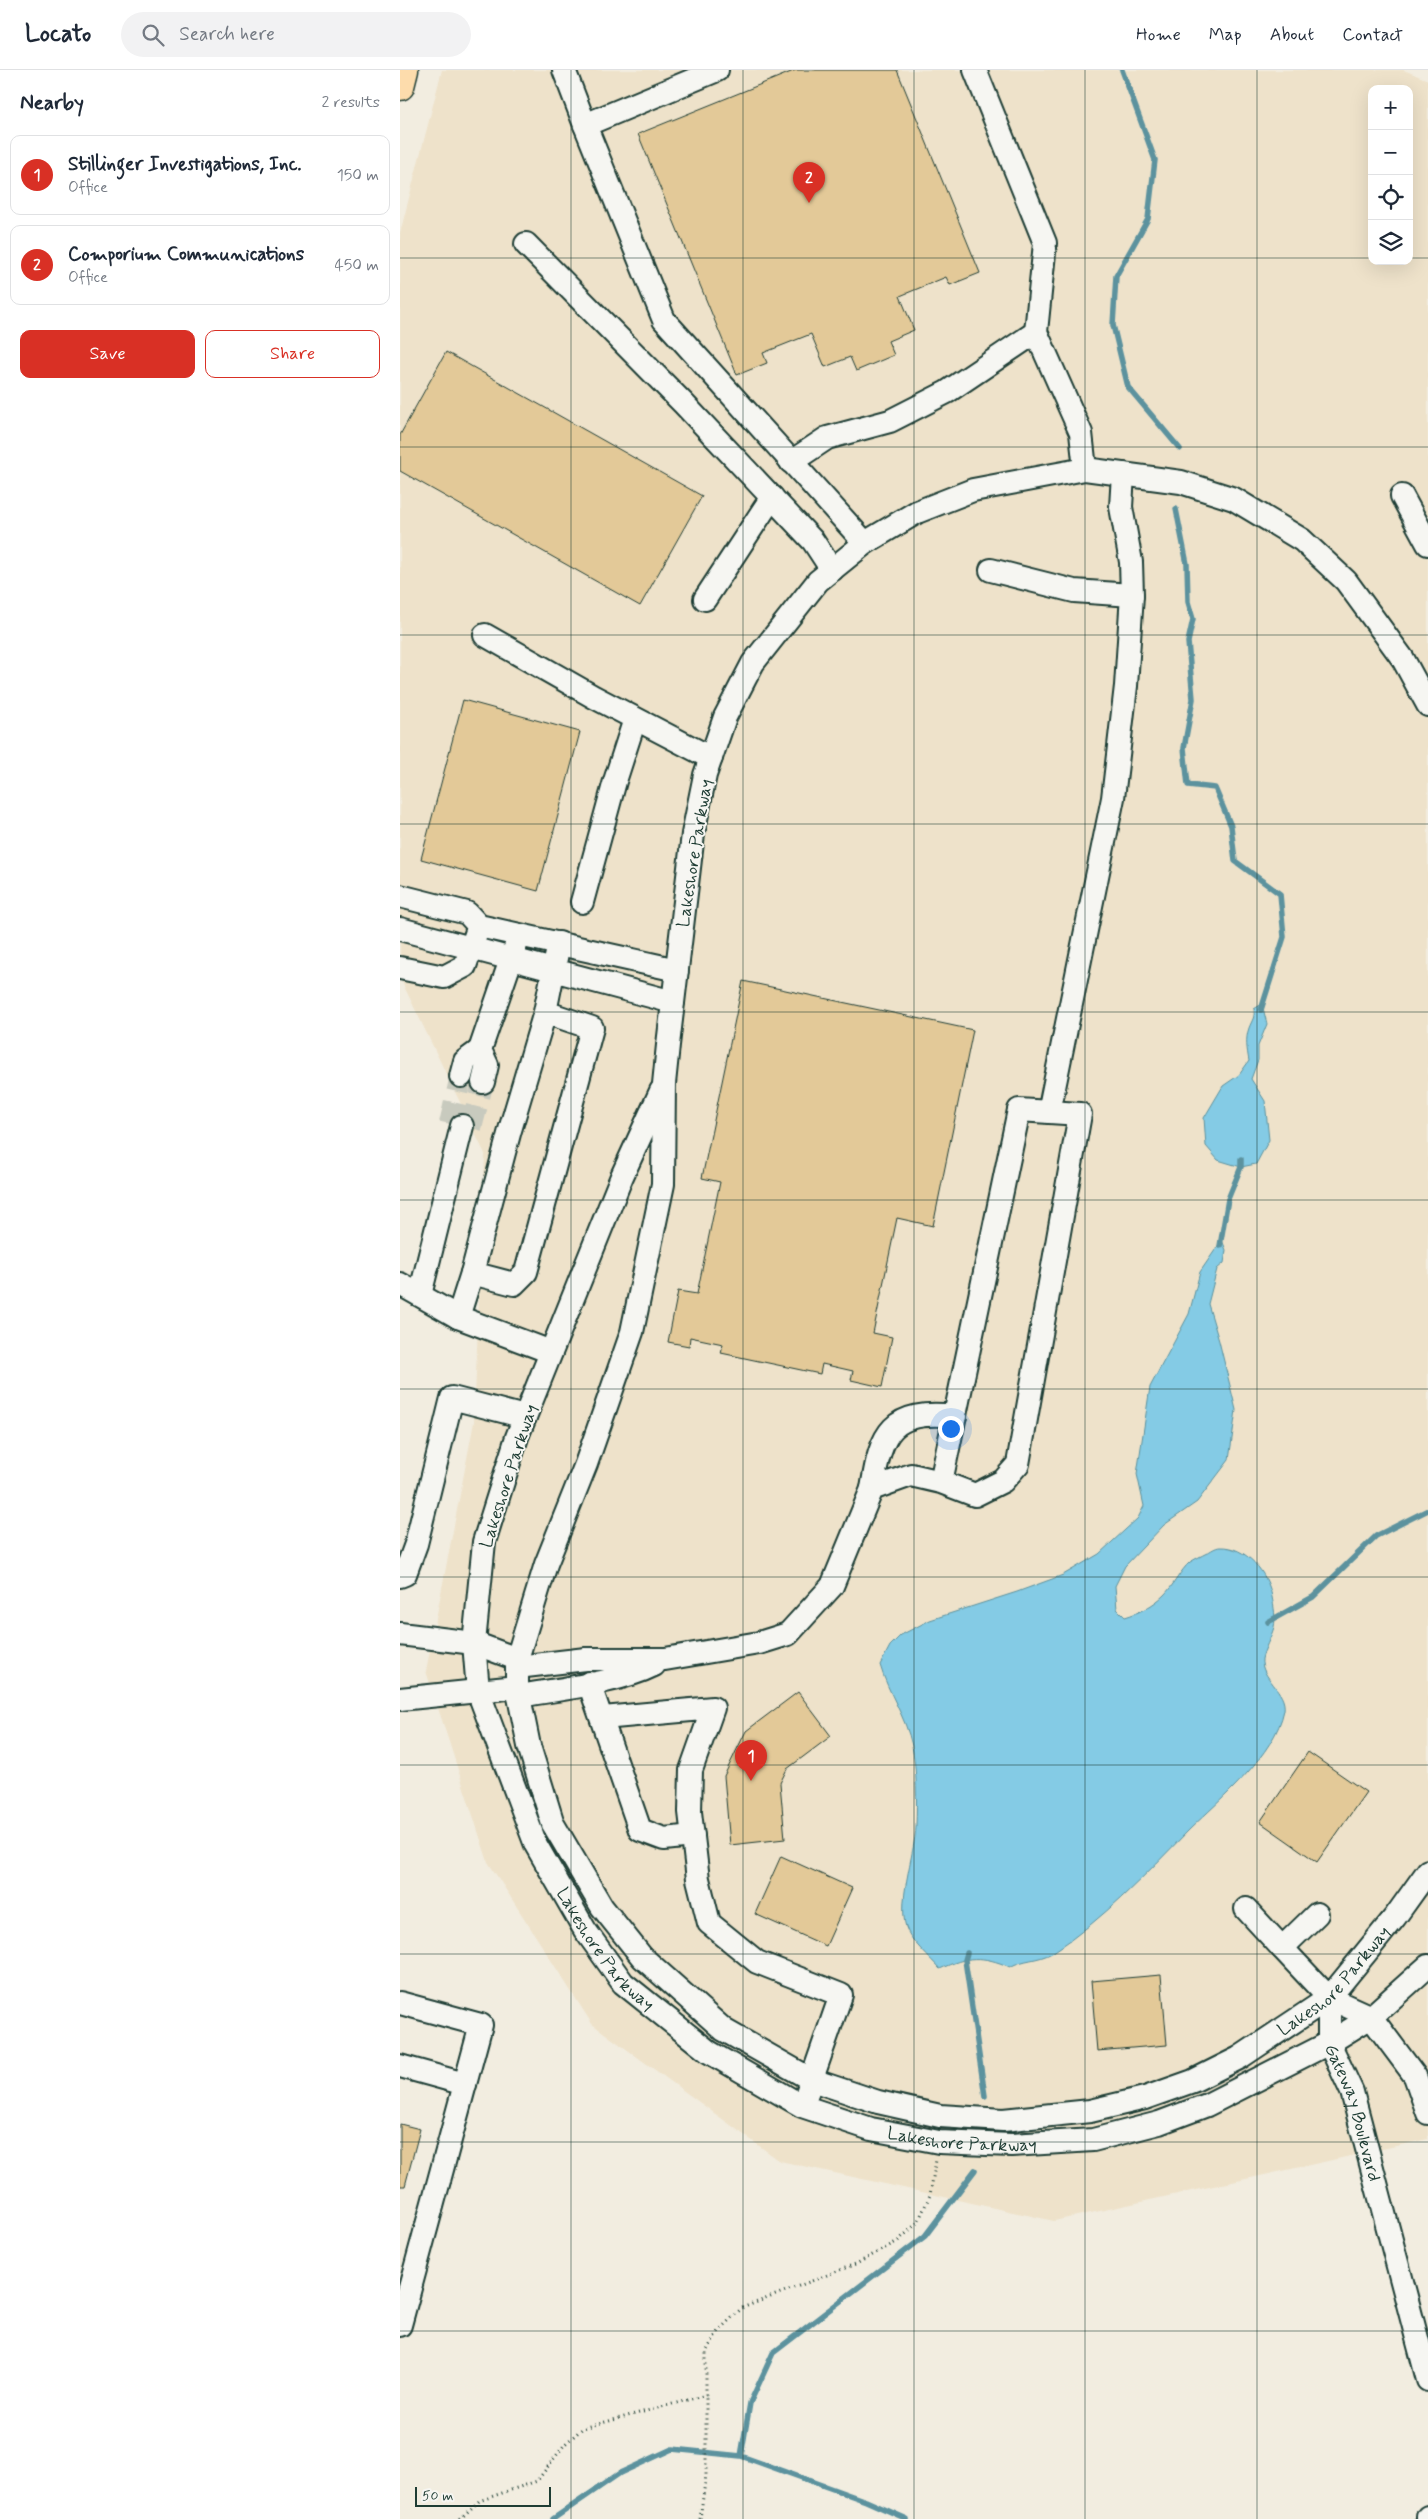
<!DOCTYPE html>
<html lang="en">
<head>
<meta charset="utf-8">
<style>
	:root { --surface:#fff; --page:#f2f2f3; --text:#1f2937; --muted:#747a83; --line:#e0e1e3; --accent:#d93025 }
	body { margin:0; font-family:Mynerve,sans-serif; background:var(--page); color:var(--text) }
	.controls { position:absolute; right:15px; top:15px; display:grid; overflow:hidden; border-radius:10px; box-shadow:0 5px 20px #0002 }
	.controls button { width:45px; height:45px; display:grid; place-items:center; padding:0; border:0; border-bottom:1px solid var(--line); background:var(--surface); color:var(--text); font:25px sans-serif }
	.scale { position:absolute; left:15px; bottom:12px; width:136px; box-sizing:border-box; padding-left:5px; border:2px solid #1f3d34; border-top:0; font-size:14px; line-height:18px; white-space:nowrap; color:#1f3d34; -webkit-text-stroke:4px #f6f6f2; paint-order:stroke }
	.you { position:absolute; left:550px; top:1358px; width:18px; height:18px; margin:-12px; border:4px solid #fff; border-radius:50%; background:#1a73e8; box-shadow:0 0 0 8px #1a73e833 }
	.badge { display:grid; place-items:center; width:32px; height:32px; border-radius:50%; background:var(--accent); color:#fff; font-size:16px; font-weight:700 }
	.pin { position:absolute; translate:-50% -41px; filter:drop-shadow(0 1px 2px #0008) }
	.pin::after { content:''; position:absolute; top:26px; width:18px; height:15px; background:inherit; clip-path:polygon(0 0,100% 0,50% 100%) }
	.list { margin:0; padding:0; list-style:none }
	h2 { display:flex; justify-content:space-between; align-items:center; height:65px; margin:0; padding:0 20px; font-size:21px }
	h2 small { font-size:16px; font-weight:400; color:var(--muted) }
	.list li { display:grid; grid-template-columns:32px 1fr auto; gap:15px; align-items:center; box-sizing:border-box; height:80px; margin:0 10px 10px; padding:0 10px; border:1px solid var(--line); border-radius:10px }
	.list b { display:block; font-size:19px; white-space:nowrap }
	.list p { margin:0; font-size:16px; white-space:nowrap; color:var(--muted) }
	.list em { font-size:16px; font-style:normal; color:var(--muted) }
	.actions { display:flex; gap:10px; padding:15px 20px }
	.actions a { flex:1; padding:11px 0; border:1px solid var(--accent); border-radius:10px; text-align:center; font-size:18px; color:var(--accent) }
	.actions .main { background:var(--accent); color:#fff }
	.icon { flex:none; width:28px; height:28px; fill:none; stroke:currentColor; stroke-width:2; stroke-linecap:round; stroke-linejoin:round }
	.map { position:relative; flex:none; width:1028px; height:2449px; overflow:hidden }
	header { display:flex; align-items:center; gap:30px; box-sizing:border-box; height:70px; padding:0 25px; background:var(--surface); border-bottom:1px solid var(--line) }
	header strong { font-size:24px }
	nav { display:flex; gap:28px; margin-inline-start:auto; font-size:18px }
	.search { width:350px; height:45px; background:var(--page); display:flex; align-items:center; gap:12px; box-sizing:border-box; padding:0 18px; border-radius:28px; color:var(--muted); font-size:19px }
	main { display:flex }
	aside { flex:1; background:var(--surface) }
	.map>svg:first-child { display:block }
	.built { fill:#eee2ca; fill-rule:evenodd }
	.water { fill:#84cbe5; stroke:#5c929e }
	.lines { fill:none; stroke-linecap:round; stroke-linejoin:round }
	.stream { stroke:#5c929e; stroke-width:5.5 }
	.building { fill:#e3c998; stroke:#1f3d34 }
	.minor-tunnel { stroke:#c8cabe; stroke-width:22; stroke-dasharray:22 11; stroke-linecap:butt }
	.minor-casing { stroke:#1f3d34; stroke-width:26 }
	.major-casing { stroke:#1f3d34; stroke-width:31 }
	.path { stroke:#1f3d34; stroke-width:3; stroke-dasharray:1 4; stroke-linecap:butt }
	.minor { stroke:#f6f6f2; stroke-width:22 }
	.major { stroke:#fddcac; stroke-width:28 }
	.grid { fill:none; stroke:#1f3d34; stroke-width:1; stroke-opacity:0.55 }
	.labels { text-anchor:middle; stroke-width:4; stroke-linejoin:round; paint-order:stroke }
	.street-label { font-size:18px; fill:#1f3d34; stroke:#f6f6f2 }
</style>
</head>
<body>
<header>
<strong>Locato</strong>
<div class="search"><svg class="icon" aria-label="search" viewBox="0 0 24 24"><circle cx="10" cy="10" r="6"/><path d="M15 15l6 6"/></svg>Search here</div>
<nav><a>Home</a><a>Map</a><a>About</a><a>Contact</a></nav>
</header>
<main>
<aside>
<h2>Nearby<small>2 results</small></h2>
<ul class="list">
<li><span class="badge">1</span><div><b>Stillinger Investigations, Inc.</b><p>Office</p></div><em>150 m</em></li>
<li><span class="badge">2</span><div><b>Comporium Communications</b><p>Office</p></div><em>450 m</em></li>
</ul>
<div class="actions"><a class="main">Save</a><a>Share</a></div>
</aside>
<div class="map">
<svg width="1028" height="2449" viewBox="0 0 1028 2449">
	<rect width="100%" height="100%" fill="#f2ede0"/>
	<filter id="ink" filterUnits="userSpaceOnUse"><feTurbulence type="fractalNoise" baseFrequency=".02" numOctaves="2"/><feDisplacementMap in="SourceGraphic" scale="10" xChannelSelector="R" yChannelSelector="G"/><feConvolveMatrix kernelMatrix="1 2 1 2 8 2 1 2 1" color-interpolation-filters="sRGB"/></filter>
	<g filter="url(#ink)">
		<path class="built" d="M 42,0 L 1004,0 L 1028,10 L 1028,2069 L 654,2151 L 380,2091 L 192,1954 L 88,1792 L 26,1601 L 74,1352 L 85,1084 L 0,908 L 0,163 ZM 972,19 L 1009,19 L 1009,191 L 972,191 Z"/>
		<path class="water" d="M 862,934 L 867,954 L 858,976 L 858,990 L 851,1009 L 865,1031 L 869,1070 L 856,1094 L 841,1097 L 818,1090 L 806,1076 L 804,1048 L 823,1016 L 839,1005 L 849,991 C 847,980 845,969 849,958 C 852,950 855,948 854,939 Z
			M 822,1170 L 826,1180 L 824,1193 L 817,1199 L 808,1234 L 819,1271 L 836,1340 L 829,1390 L 797,1432 L 764,1455 L 725,1496 L 715,1516 L 717,1539 L 725,1547 C 739,1543 754,1535 764,1525 C 774,1515 780,1501 790,1492 C 795,1489 801,1486 807,1483 C 810,1481 816,1477 820,1477 C 846,1476 868,1503 872,1527 C 874,1537 876,1548 874,1557 C 871,1568 864,1579 862,1589 C 860,1608 887,1621 884,1640 C 875,1685 821,1729 789,1760 C 746,1804 704,1849 652,1883 C 638,1891 623,1889 610,1897 C 582,1885 567,1886 540,1899 C 531,1889 513,1873 508,1862 C 495,1837 515,1784 516,1756 C 517,1731 517,1702 512,1676 C 506,1647 488,1623 480,1595 L 490,1576 L 501,1565 L 530,1550 L 617,1522 L 663,1505 L 699,1484 L 738,1448 L 744,1436 L 737,1404 L 750,1317 L 789,1244 L 800,1202 Z"/>
		<g class="lines">
			<path class="stream" d="M 722,0 L 755,90 L 748,149 L 716,206 L 713,255 L 728,317 L 780,379
				M 776,439 L 787,494 L 788,532 L 793,549 L 788,572 L 793,629 L 784,678 L 788,715 L 815,718 L 831,756 L 835,791 L 880,824 L 884,867 L 861,940
				M 820,1176 L 828,1129 L 841,1097 L 841,1089
				M 868,1552 L 913,1527 L 976,1466 L 1028,1440
				M 567,1883 L 565,1890 L 585,2026
				M 341,2386 L 350,2333 L 373,2283 L 525,2166 L 575,2100
				M 153,2449 L 220,2403 L 272,2379 L 341,2386 L 466,2431 L 507,2449"/>
		</g>
		<path class="building" d="M 396,0 L 497,0 L 580,203 L 550,215 L 546,207 L 500,226 L 514,260 L 488,271 L 494,285 L 456,301 L 450,287 L 425,297 L 411,264 L 363,283 L 367,293 L 337,305 L 238,64 Z
			M 46,282 L 302,426 L 240,536 L 0,401 L 0,365 Z
			M 63,630 L 180,662 L 138,821 L 21,789 Z
			M 343,911 L 573,960 L 533,1156 L 497,1148 L 473,1263 L 492,1267 L 482,1317 L 451,1310 L 453,1301 L 422,1294 L 420,1304 L 321,1283 L 323,1274 L 290,1267 L 289,1276 L 268,1272 L 278,1221 L 297,1224 L 320,1112 L 302,1108 Z
			M 398,1622 L 431,1666 L 387,1699 L 380,1713 L 385,1769 L 330,1775 L 324,1706 L 346,1661 Z
			M 908,1682 L 966,1722 L 917,1792 L 860,1752 Z
			M 381,1786 L 452,1818 L 426,1876 L 355,1844 Z
			M 761,1905 L 767,1975 L 697,1981 L 691,1911 Z
			M 0,2054 L 20,2059 L 5,2116 L 0,2116 Z"/>
		<g class="lines">
			<path class="minor-tunnel" d="M 50,1054 L 61,1006
				M 71,1058 L 83,1012"/>
			<defs>
				<g id="minor">
					<path d="M 164,0 L 185,55"/>
					<path d="M 317,0 L 185,55 L 264,250 L 465,473"/>
					<path d="M 575,0 L 645,173 L 636,262 L 681,363 L 685,399"/>
					<path d="M 126,174 L 283,333 L 413,471 L 432,500"/>
					<path d="M 391,392 L 427,368 L 490,351 L 547,322 L 636,262"/>
					<path d="M 1002,426 L 1028,474"/>
					<path d="M 591,500 L 674,521 L 732,525"/>
					<path d="M 305,529 L 372,427"/>
					<path d="M 85,565 L 194,627 L 311,688"/>
					<path id="s1" d="M 1028,635 L 1003,589 L 946,511 L 902,470 L 834,429 L 781,412 L 685,399 L 573,420 L 517,442 L 465,473 L 418,511 L 353,593 L 325,647 L 305,705 L 293,764 L 268,975 L 264,1014 L 263,1114 L 232,1262 L 186,1394 L 146,1494 L 117,1589 L 117,1617 L 129,1676 L 153,1754 L 202,1837 L 242,1887 L 324,1960 L 412,2010 L 478,2032 L 540,2046 L 603,2050 L 690,2041 L 745,2028 L 793,2011 L 839,1988 L 929,1928 L 995,1847 L 1028,1801"/>
					<path d="M 0,826 L 67,843 L 79,856 L 277,900"/>
					<path d="M 182,832 L 215,711 L 235,649"/>
					<path d="M 0,859 L 273,932"/>
					<path d="M 0,898 L 44,907 L 65,896 L 76,864"/>
					<path d="M 145,942 L 192,958 L 126,1202 L 114,1214 L 72,1203 L 110,1060 L 145,942 L 159,873"/>
					<path d="M 61,1006 L 65,991 L 80,980"/>
					<path d="M 83,1012 L 87,995 L 80,980 L 116,875"/>
					<path id="s2" d="M 261,1021 L 222,1106 L 117,1367 L 84,1472 L 74,1573 L 78,1621 L 136,1775 L 185,1860 L 223,1913 L 309,1982 L 402,2036 L 471,2059 L 539,2072 L 611,2075 L 693,2070 L 759,2053 L 807,2035 L 929,1973 L 971,1947 L 1028,1896"/>
					<path d="M 649,1042 L 713,728 L 726,616 L 732,525 L 731,492 L 721,437 L 723,404"/>
					<path d="M 0,1214 L 58,1247 L 151,1282"/>
					<path d="M 20,1225 L 62,1056"/>
					<path d="M 58,1247 L 72,1203"/>
					<path d="M 472,1419 C 481,1362 491,1339 555,1346"/>
					<path d="M 0,1506 L 5,1504 L 16,1474 L 52,1328 L 125,1347"/>
					<path d="M 0,1564 L 74,1573 L 117,1589"/>
					<path d="M 117,1597 L 186,1589 L 265,1589 L 359,1573 L 388,1564 L 432,1516 L 472,1419 L 511,1405 L 541,1412 L 619,1040 L 680,1044 L 618,1394 L 603,1411 L 575,1425 L 541,1412"/>
					<path d="M 189,1613 L 240,1760 L 264,1769 L 293,1766"/>
					<path d="M 119,1626 C 159,1619 218,1613 254,1595"/>
					<path d="M 0,1629 L 117,1617"/>
					<path d="M 203,1648 L 313,1638 L 291,1700 L 290,1742 L 298,1809 L 309,1853 L 357,1892 L 441,1925 L 407,2023"/>
					<path d="M 846,1839 L 882,1878"/>
					<path d="M 917,1844 L 882,1878 L 929,1928 L 971,1947 L 1015,2006 L 1028,2043"/>
					<path id="s3" d="M 929,1928 L 929,1973 L 952,2022 L 1028,2310"/>
					<path d="M 0,1933 L 81,1955 L 0,2255"/>
					<path d="M 0,1996 L 65,2014"/>
					<path d="M 1028,2449 L 1028,2447"/>
				</g>
				<path id="major" d="M 0,16 L 4,0"/>
			</defs>
			<use href="#minor" class="minor-casing"/>
			<use href="#major" class="major-casing"/>
			<path class="path" d="M 60,2449 L 79,2431 L 137,2411 L 165,2374 L 183,2358 L 306,2325
				M 300,2449 L 306,2405 L 306,2282 L 318,2261 L 342,2238 L 458,2193 L 498,2171 L 518,2152 L 530,2125 L 536,2090"/>
			<use href="#minor" class="minor"/>
			<use href="#major" class="major"/>
		</g>
	</g>
	<path class="grid" d="M 171,0 L 171,2449M 343,0 L 343,2449M 514,0 L 514,2449M 685,0 L 685,2449M 857,0 L 857,2449M 0,188 L 972,188M 1009,188 L 1028,188M 0,377 L 1028,377M 0,565 L 1028,565M 0,754 L 1028,754M 0,942 L 1028,942M 0,1130 L 1028,1130M 0,1319 L 1028,1319M 0,1507 L 1028,1507M 0,1695 L 1028,1695M 0,1884 L 1028,1884M 0,2072 L 1028,2072M 0,2261 L 1028,2261"/>
	<g class="labels">
		<g class="street-label">
			<text transform="translate(294 783) rotate(-81)" y="6">Lakeshore Parkway</text>
			<text transform="translate(108 1406) rotate(-72)" y="6">Lakeshore Parkway</text>
			<text dy="6" stroke="none"><textPath href="#s2" startOffset="925">Lakeshore Parkway</textPath></text>
			<text dy="6" stroke="none"><textPath href="#s1" startOffset="2980">Lakeshore Parkway</textPath></text>
			<text dy="6" stroke="none"><textPath href="#s3" startOffset="119">Gateway Boulevard</textPath></text>
			<text dy="6" stroke="none"><textPath href="#s2" startOffset="1345">Lakeshore Parkway</textPath></text>
		</g>
	</g>
</svg>
<div class="controls">
<button>+</button>
<button>−</button>
<button><svg class="icon" aria-label="locate" viewBox="0 0 24 24"><circle cx="12" cy="12" r="6"/><path d="M12 2v4M12 18v4M2 12h4M18 12h4"/></svg></button>
<button><svg class="icon" aria-label="layers" viewBox="0 0 24 24"><path d="M12 4l9 5-9 5-9-5zM3 14l9 5 9-5"/></svg></button>
</div>
<div class="scale">50 m</div>
<div class="you"></div>
<div class="pin badge" style="left:351px;top:1711px">1</div>
<div class="pin badge" style="left:409px;top:133px">2</div>
</div>
</main>
</body>
</html>
